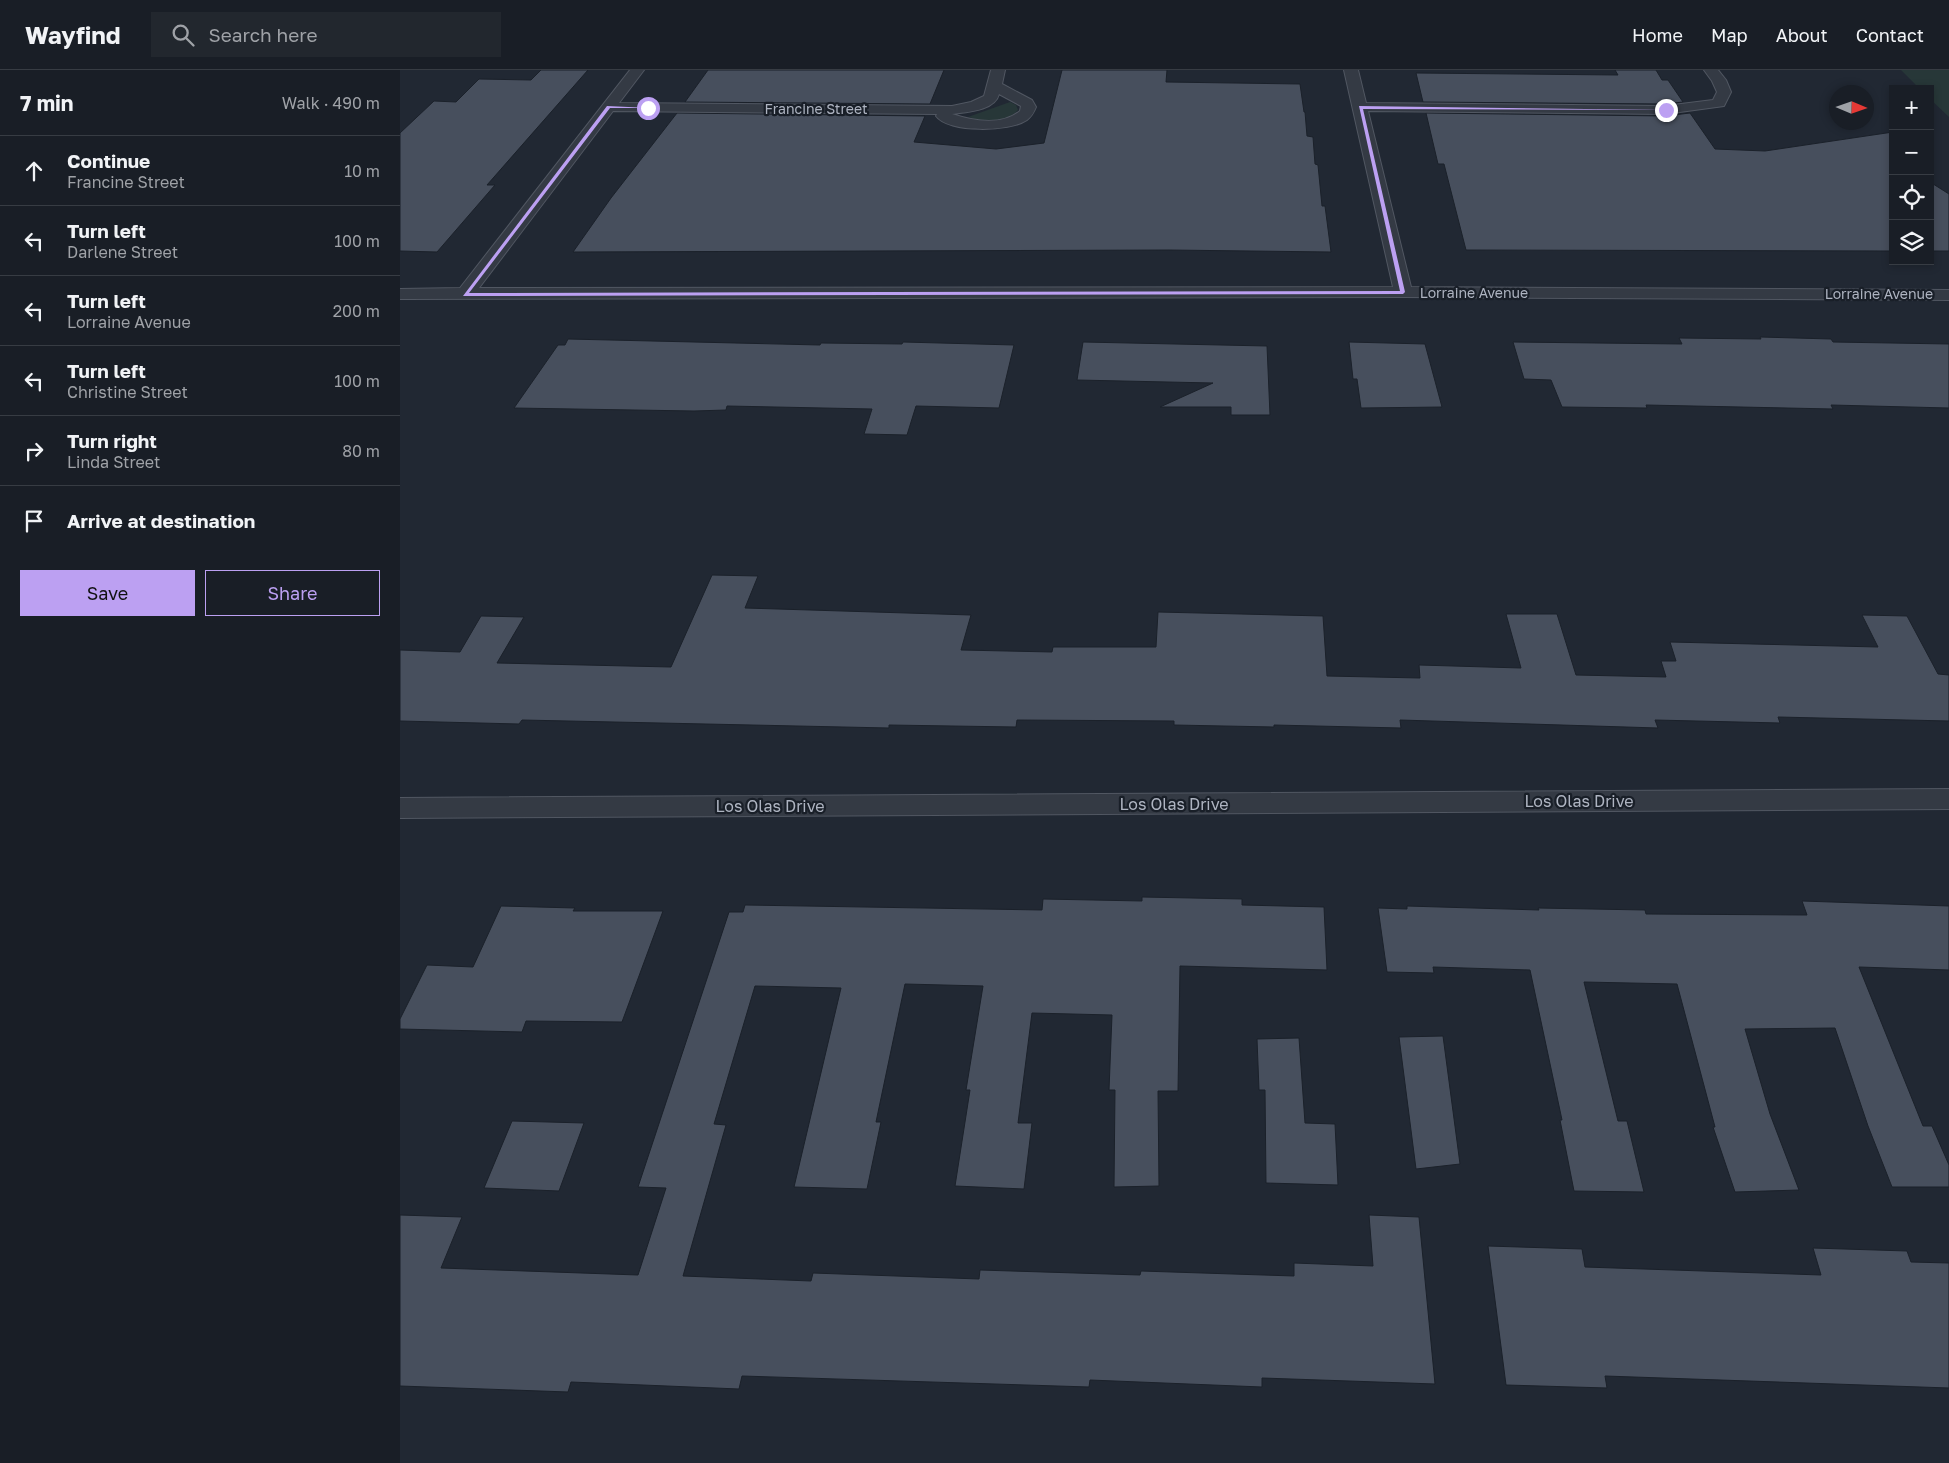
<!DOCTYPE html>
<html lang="en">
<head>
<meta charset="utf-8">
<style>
	:root { --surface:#191e26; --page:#22272e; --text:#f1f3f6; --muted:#9fa2a7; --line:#373c43; --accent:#bca0f2 }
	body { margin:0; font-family:"Golos Text",sans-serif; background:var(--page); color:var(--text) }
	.controls { position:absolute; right:15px; top:15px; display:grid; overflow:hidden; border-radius:0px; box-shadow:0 2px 8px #0003 }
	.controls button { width:45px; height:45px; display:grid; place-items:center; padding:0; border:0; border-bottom:1px solid var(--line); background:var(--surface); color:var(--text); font:25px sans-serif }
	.compass { position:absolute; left:1429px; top:15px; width:45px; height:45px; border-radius:50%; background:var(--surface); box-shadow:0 2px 8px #0003; rotate:92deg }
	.stop { position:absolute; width:15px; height:15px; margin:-11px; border:4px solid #bca0f2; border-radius:50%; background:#fff }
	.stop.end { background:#bca0f2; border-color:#fff; box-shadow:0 1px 5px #0008 }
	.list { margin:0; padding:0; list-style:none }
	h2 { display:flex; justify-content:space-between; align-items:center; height:65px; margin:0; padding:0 20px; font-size:21px }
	h2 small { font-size:16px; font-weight:400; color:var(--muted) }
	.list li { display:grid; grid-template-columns:32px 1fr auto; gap:15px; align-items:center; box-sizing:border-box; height:70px; padding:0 20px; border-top:1px solid var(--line) }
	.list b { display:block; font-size:19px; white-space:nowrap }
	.list p { margin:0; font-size:16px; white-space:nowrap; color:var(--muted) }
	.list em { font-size:16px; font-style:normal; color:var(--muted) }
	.actions { display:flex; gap:10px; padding:15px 20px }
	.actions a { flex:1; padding:11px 0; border:1px solid var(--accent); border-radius:0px; text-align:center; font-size:18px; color:var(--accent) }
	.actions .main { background:var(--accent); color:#111 }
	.icon { flex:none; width:28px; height:28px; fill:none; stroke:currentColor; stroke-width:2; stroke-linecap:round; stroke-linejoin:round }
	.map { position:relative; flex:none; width:1549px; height:1393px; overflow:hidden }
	header { display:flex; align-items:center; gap:30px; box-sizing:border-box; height:70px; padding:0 25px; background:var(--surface); border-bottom:1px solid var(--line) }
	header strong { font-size:24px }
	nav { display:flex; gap:28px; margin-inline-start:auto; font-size:18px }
	.search { width:350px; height:45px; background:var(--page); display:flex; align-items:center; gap:12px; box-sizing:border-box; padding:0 18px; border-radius:0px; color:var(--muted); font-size:19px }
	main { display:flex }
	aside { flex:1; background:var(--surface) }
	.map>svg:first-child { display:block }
	.green { fill:#273738 }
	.building { fill:#474f5d; stroke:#1b212a }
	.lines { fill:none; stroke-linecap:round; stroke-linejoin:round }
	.minor-casing { stroke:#515762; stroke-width:2 }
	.minor { fill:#343a44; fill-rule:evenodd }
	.route { fill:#bca0f2 }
	.labels { text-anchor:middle; stroke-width:4.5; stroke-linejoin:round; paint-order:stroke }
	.far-street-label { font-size:14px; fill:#aeb4c1; stroke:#191f28 }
	.street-label { font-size:16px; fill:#aeb4c1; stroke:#191f28 }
</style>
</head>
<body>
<header>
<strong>Wayfind</strong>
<div class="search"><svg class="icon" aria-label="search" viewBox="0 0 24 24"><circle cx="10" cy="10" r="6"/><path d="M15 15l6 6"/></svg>Search here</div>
<nav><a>Home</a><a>Map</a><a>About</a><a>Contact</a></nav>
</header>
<main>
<aside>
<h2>7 min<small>Walk · 490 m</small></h2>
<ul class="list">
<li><svg class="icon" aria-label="ahead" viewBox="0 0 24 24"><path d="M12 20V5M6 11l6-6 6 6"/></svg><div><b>Continue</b><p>Francine Street</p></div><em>10 m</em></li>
<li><svg class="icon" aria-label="left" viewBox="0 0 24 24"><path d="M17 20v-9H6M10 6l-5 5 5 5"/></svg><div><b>Turn left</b><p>Darlene Street</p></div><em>100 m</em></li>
<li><svg class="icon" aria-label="left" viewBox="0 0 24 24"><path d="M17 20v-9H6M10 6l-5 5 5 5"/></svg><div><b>Turn left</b><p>Lorraine Avenue</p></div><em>200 m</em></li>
<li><svg class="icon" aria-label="left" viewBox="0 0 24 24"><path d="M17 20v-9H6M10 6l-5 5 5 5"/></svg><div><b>Turn left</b><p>Christine Street</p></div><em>100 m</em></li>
<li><svg class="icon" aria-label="right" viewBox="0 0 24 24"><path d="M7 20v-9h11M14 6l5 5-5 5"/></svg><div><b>Turn right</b><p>Linda Street</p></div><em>80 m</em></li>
<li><svg class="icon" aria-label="arrive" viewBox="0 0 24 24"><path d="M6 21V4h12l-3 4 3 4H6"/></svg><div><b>Arrive at destination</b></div></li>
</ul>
<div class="actions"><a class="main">Save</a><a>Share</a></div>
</aside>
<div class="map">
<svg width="1549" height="1393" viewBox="0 0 1549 1393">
	<rect width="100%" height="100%" fill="#212833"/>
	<path class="green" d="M 1501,0 L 1549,0 L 1549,47 L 1530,29 L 1530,19 L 1520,19 Z
		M 610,32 L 616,35 L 618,40 C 606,54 583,52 568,47 Z"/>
	<path class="building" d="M 141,0 L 188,0 L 87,115 L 95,115 L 37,182 L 0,181 L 0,63 L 34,31 L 56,32 L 79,9 L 131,10 Z
		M 308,0 L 544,0 L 530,34 L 285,32 Z
		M 662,0 L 767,0 L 766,12 L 900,14 L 904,42 L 905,42 L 907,66 L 913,67 L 915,94 L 918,95 L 922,136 L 925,136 L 931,182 L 769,180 L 173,182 L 211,128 L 277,43 L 525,46 L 514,72 L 596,79 L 644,73 Z
		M 1215,0 L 1256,0 L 1262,10 L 1268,10 L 1283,32 L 1265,34 L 1023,32 L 1016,3 L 1218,5 Z
		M 1026,43 L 1265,46 L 1290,43 L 1315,79 L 1365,81 L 1493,62 L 1493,181 L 1066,180 L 1044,94 L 1038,94 Z
		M 1530,112 L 1549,124 L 1549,181 L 1530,181 Z
		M 1360,267 L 1431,269 L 1433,272 L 1549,274 L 1549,338 L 1431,335 L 1433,339 L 1246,335 L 1247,338 L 1162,337 L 1151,310 L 1124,309 L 1113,272 L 1282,274 L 1279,268 L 1361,269 Z
		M 168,269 L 420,275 L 421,273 L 502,274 L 503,272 L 614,275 L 599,338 L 516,336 L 507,365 L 464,364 L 472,339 L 327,336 L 326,340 L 294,341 L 114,338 L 158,275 L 165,275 Z
		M 683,272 L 867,276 L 870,345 L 831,345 L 831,337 L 760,337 L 813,313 L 677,310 Z
		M 949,272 L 1025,274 L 1042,337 L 961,338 L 957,309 L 953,309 Z
		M 312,505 L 358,506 L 345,538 L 571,545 L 561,580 L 652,582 L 653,577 L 756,577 L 758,542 L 923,546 L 927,606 L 1020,608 L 1019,595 L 1121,598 L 1106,544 L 1157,544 L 1176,605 L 1266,607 L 1261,591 L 1276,591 L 1270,572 L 1478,577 L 1462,545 L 1507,546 L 1538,604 L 1549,605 L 1549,651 L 1378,647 L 1380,653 L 1255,650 L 1258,658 L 1000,650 L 1001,658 L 874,655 L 874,657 L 774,655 L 774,651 L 617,650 L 616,657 L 489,655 L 489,658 L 122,650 L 119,654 L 0,651 L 0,580 L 60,582 L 81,546 L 124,547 L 97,593 L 271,597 Z
		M 742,827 L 842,829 L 842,835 L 924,837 L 927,900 L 780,896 L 778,1021 L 758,1021 L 759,1116 L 714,1117 L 715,1020 L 709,1020 L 712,945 L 632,943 L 618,1053 L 632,1053 L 624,1119 L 555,1116 L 570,1020 L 566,1020 L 583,916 L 505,914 L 476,1052 L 481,1052 L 467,1119 L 394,1117 L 441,918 L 355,916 L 314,1054 L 326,1055 L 283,1206 L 411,1211 L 413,1203 L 579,1209 L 580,1200 L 740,1205 L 741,1201 L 894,1206 L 894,1193 L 973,1196 L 969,1145 L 1019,1147 L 1035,1314 L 862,1308 L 862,1317 L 690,1310 L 689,1317 L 342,1306 L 339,1319 L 171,1312 L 168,1322 L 0,1316 L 0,1145 L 62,1147 L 41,1198 L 238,1205 L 266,1118 L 238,1117 L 329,842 L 343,842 L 345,835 L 642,840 L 643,829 L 742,831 Z
		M 1402,831 L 1549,836 L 1549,900 L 1459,897 L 1523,1056 L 1532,1056 L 1549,1095 L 1549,1117 L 1492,1117 L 1468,1056 L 1435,958 L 1345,959 L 1370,1044 L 1399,1120 L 1335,1122 L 1313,1057 L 1315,1057 L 1277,914 L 1184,912 L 1218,1051 L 1227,1051 L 1244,1122 L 1174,1121 L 1160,1050 L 1162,1050 L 1130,900 L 1033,897 L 1034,903 L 987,902 L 978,838 L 1007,839 L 1007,836 L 1139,840 L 1138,838 L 1245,840 L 1246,844 L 1407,845 Z
		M 101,836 L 175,838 L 173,841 L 263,841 L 222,952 L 126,951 L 122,962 L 0,959 L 0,949 L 27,895 L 73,897 Z
		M 1043,966 L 1060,1094 L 1016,1099 L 999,967 Z
		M 899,968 L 905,1053 L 935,1054 L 938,1115 L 866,1113 L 865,1020 L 859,1020 L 857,969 Z
		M 112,1051 L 184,1053 L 159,1121 L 84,1118 Z
		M 1088,1176 L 1182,1179 L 1185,1197 L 1421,1205 L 1413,1178 L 1507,1181 L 1511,1192 L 1549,1193 L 1549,1318 L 1205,1306 L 1207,1318 L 1106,1315 Z"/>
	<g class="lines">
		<defs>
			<path id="minor" d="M 230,0 L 244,0 L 219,33 L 552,36 L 571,32 L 584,26 L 591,0 L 605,0 L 602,14 L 632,30 L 636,37 C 634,42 632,46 627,50 C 610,62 548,63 536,46 L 537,44 L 213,41 L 79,218 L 993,217 L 944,0 L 958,0 L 966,33 L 1265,36 L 1313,30 L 1317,22 L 1312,11 L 1304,0 L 1318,0 L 1326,10 L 1331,22 L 1324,36 L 1265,44 L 968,41 L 1011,217 L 1549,220 L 1549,230 L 1003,227 L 0,229 L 0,219 L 60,218 ZM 599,24 L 621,36 L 620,41 C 602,56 573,51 552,44 C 566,42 595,41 599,24 Z
				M 1549,719 L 1549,739 L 0,748 L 0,728 Z"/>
		</defs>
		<use href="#minor" class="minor-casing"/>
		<use href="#minor" class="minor"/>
	</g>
	<path class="route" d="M 207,36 L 250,38 L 210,38 L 69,223 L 1000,221 L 959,36 L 1268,40 L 963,39 L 1005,222 L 1003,224 L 63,226 Z"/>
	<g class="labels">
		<g class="far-street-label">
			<text x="416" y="44">Francine Street</text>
			<text x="1074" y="228">Lorraine Avenue</text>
			<text x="1479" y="229">Lorraine Avenue</text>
		</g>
		<g class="street-label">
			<text x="1179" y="737">Los Olas Drive</text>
			<text x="774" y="740">Los Olas Drive</text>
			<text x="370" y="742">Los Olas Drive</text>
		</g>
	</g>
</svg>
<div class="controls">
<button>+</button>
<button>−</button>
<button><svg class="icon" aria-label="locate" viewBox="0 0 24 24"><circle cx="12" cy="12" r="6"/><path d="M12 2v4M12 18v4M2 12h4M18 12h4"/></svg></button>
<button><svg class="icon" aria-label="layers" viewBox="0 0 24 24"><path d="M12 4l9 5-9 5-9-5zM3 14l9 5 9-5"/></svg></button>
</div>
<svg class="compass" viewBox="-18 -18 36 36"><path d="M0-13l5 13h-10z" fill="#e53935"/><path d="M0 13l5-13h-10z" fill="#9fa2a7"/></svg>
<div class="stop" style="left:248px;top:38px"></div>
<div class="stop end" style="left:1266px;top:40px"></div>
</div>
</main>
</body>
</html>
